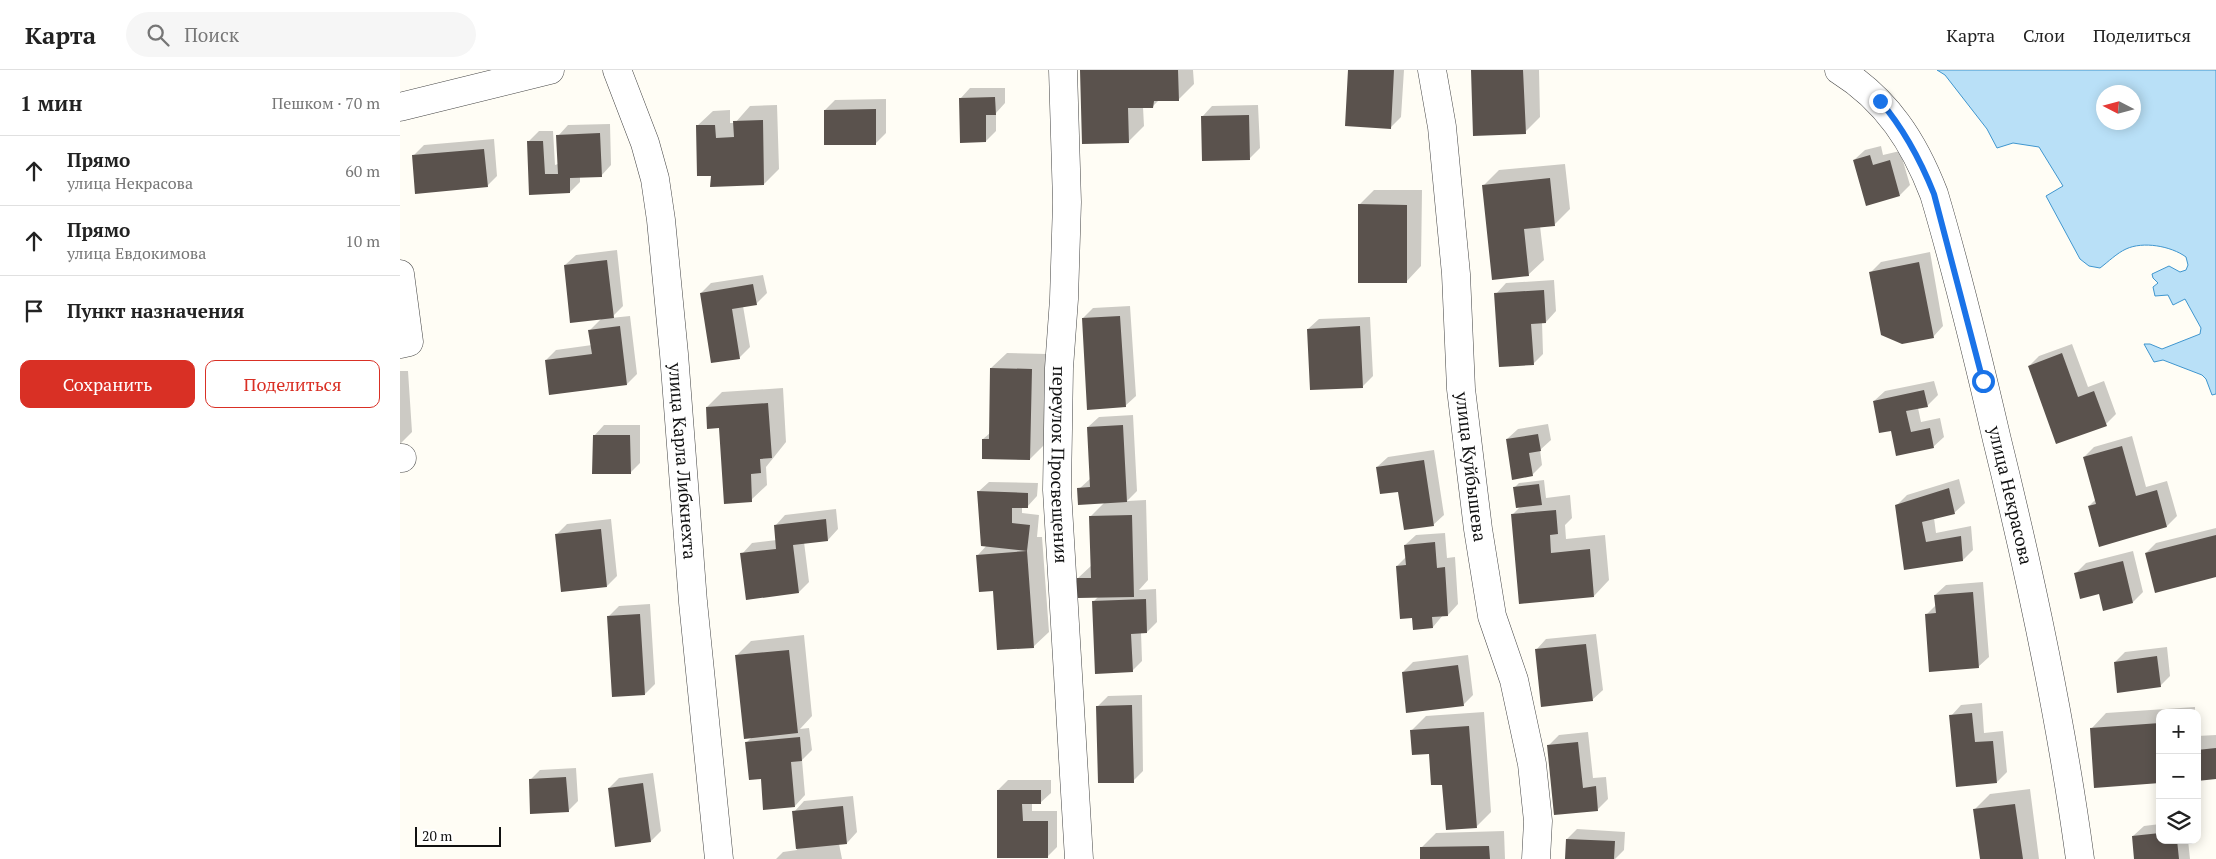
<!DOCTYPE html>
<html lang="ru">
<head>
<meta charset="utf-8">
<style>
	:root { --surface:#fff; --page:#f6f6f6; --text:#222; --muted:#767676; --line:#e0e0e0; --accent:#d93025 }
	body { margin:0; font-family:"PT Serif",serif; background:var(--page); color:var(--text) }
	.controls { position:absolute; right:15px; bottom:15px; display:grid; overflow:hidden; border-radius:10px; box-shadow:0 2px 12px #0003 }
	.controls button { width:45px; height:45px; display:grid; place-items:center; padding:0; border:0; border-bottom:1px solid var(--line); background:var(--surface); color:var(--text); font:25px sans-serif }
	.compass { position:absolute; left:1696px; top:15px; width:45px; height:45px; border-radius:50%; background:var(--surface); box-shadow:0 2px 12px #0003; rotate:276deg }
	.scale { position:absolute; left:15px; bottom:12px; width:86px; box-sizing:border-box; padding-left:5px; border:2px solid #111; border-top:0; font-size:14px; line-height:18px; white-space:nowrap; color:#111; -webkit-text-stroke:4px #fff; paint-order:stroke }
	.stop { position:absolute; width:15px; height:15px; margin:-11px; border:4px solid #1a73e8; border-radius:50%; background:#fff }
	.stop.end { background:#1a73e8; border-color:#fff; box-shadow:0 1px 5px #0008 }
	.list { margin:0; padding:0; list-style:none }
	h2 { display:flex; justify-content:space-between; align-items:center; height:65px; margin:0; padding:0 20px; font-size:21px }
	h2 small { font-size:16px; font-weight:400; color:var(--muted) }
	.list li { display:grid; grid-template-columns:32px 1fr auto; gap:15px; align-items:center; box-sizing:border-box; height:70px; padding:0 20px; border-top:1px solid var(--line) }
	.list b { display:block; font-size:19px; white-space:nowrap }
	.list p { margin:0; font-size:16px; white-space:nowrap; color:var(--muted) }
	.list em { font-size:16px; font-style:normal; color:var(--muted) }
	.actions { display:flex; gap:10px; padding:15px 20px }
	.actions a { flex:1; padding:11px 0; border:1px solid var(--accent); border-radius:10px; text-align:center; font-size:18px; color:var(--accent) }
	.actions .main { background:var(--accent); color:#fff }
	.icon { flex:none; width:28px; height:28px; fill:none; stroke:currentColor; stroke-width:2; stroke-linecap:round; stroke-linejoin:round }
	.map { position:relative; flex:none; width:1816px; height:789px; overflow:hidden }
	header { display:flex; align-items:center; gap:30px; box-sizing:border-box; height:70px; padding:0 25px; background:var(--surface); border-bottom:1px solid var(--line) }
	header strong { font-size:24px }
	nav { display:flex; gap:28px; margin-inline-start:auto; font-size:18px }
	.search { width:350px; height:45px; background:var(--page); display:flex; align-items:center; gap:12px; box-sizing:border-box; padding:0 18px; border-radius:28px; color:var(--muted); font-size:19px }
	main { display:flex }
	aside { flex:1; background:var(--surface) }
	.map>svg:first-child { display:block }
	.water { fill:#b9e0f7; stroke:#3f96cf; fill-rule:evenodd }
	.shadow { fill:#0003 }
	.building { fill:#5a524d }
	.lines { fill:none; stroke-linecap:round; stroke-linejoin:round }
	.minor-casing { stroke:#444; stroke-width:29 }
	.minor { stroke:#fff; stroke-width:28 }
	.route { stroke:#1a73e8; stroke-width:6 }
	.labels { text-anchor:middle; stroke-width:5; stroke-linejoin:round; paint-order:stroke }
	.street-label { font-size:18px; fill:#111; stroke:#fff }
</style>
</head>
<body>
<header>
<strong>Карта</strong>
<div class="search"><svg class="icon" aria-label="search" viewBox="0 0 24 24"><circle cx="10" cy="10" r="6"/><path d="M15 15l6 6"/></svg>Поиск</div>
<nav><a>Карта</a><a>Слои</a><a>Поделиться</a></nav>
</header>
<main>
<aside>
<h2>1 мин<small>Пешком · 70 m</small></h2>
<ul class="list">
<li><svg class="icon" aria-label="ahead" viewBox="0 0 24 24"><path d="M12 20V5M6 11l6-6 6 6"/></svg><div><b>Прямо</b><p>улица Некрасова</p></div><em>60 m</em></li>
<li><svg class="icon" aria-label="ahead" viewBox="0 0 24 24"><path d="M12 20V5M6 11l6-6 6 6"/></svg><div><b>Прямо</b><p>улица Евдокимова</p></div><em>10 m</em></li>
<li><svg class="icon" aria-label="arrive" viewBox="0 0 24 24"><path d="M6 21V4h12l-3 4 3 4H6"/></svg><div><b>Пункт назначения</b></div></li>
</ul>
<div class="actions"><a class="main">Сохранить</a><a>Поделиться</a></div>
</aside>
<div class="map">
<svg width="1816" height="789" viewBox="0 0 1816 789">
	<rect width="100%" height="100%" fill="#fffdf5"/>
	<path class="water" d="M 1537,0 L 1816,0 L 1816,324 L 1812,325 L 1806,309 L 1802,305 L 1763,290 L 1754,292 L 1744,274 L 1750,274 L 1762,279 L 1800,264 L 1801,258 L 1785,229 L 1773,235 L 1768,225 L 1755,226 L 1753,217 L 1758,213 L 1753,208 L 1752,204 L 1769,196 L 1780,202 L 1786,200 L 1788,195 L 1786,187 C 1771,176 1743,171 1726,179 C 1717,183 1708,192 1700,198 L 1689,196 L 1680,189 L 1646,126 L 1663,116 L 1639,77 L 1613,73 L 1597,78 L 1587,59 L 1545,5 ZM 1704,22 L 1734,22 L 1734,52 L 1704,52 Z"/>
	<path class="shadow" d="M 681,0 L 793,0 L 794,14 L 779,29 L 759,30 L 753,36 L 743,37 L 744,56 L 728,72 Z
		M 950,0 L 1004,0 L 1001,47 L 990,58 Z
		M 1072,0 L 1139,0 L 1140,47 L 1125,62 Z
		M 570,18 L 605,18 L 605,33 L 596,43 L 596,61 L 586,71 L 560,29 Z
		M 486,29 L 486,63 L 476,73 L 425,40 L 435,30 Z
		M 377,35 L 379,99 L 364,114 L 312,105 L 297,56 L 313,41 L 330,40 L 330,53 L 335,53 L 350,36 Z
		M 858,35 L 860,78 L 850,88 L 802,47 L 812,36 Z
		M 210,54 L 211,95 L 201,106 L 180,107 L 180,112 L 170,122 L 130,124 L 128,72 L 139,61 L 153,61 L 155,95 L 158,94 L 158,66 L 168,55 Z
		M 94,69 L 97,106 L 87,116 L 13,86 L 24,75 Z
		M 1481,76 L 1483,85 L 1500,81 L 1510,115 L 1500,125 L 1454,90 L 1465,80 Z
		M 1165,94 L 1170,139 L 1154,155 L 1140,156 L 1144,190 L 1128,205 L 1084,115 L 1099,100 Z
		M 974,120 L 1022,120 L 1021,196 L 1006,212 L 959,135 Z
		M 217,180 L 223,236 L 211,248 L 230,246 L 237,304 L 227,314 L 146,290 L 156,280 L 192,275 L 190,260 L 202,248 L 165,195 L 176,185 Z
		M 1530,182 L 1543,256 L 1533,267 L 1471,202 L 1481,192 Z
		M 363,205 L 367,223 L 356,234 L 343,236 L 350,277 L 339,288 L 301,223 L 311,213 Z
		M 1154,210 L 1156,241 L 1146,252 L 1142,252 L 1143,284 L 1133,294 L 1096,224 L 1106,213 Z
		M 730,236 L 736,326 L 725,336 L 683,248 L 693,238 Z
		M 970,247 L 973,306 L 963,316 L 908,259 L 919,249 Z
		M 1672,274 L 1688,317 L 1704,311 L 1716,344 L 1706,354 L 1629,296 L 1639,286 Z
		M 607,283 L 647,284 L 645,374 L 630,389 L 583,369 L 590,363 L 591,298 Z
		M 0,301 L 8,301 L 12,362 L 0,374 Z
		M 1534,311 L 1538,325 L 1527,336 L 1518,338 L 1521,352 L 1540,348 L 1544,367 L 1533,377 L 1492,359 L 1474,331 L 1485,321 Z
		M 383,318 L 386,372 L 366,397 L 367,415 L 351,430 L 320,356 L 307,337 L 322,322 Z
		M 733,345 L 737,421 L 727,431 L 746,430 L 748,510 L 739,520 L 756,519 L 757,552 L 747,562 L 741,562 L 742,591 L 732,601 L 693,532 L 699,526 L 678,508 L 692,495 L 691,446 L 705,432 L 679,419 L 691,408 L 688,357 L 699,347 Z
		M 1148,354 L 1151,370 L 1140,380 L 1142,395 L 1132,405 L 1107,369 L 1118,359 Z
		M 204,355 L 240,355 L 240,393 L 230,403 L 194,366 Z
		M 1732,366 L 1746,417 L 1767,411 L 1777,446 L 1767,456 L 1689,436 L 1696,429 L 1684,387 L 1694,377 Z
		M 1034,380 L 1044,445 L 1033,455 L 977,397 L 988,387 Z
		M 1559,409 L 1565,433 L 1554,443 L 1534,448 L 1536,463 L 1571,456 L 1573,480 L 1563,490 L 1505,499 L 1497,435 L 1507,425 Z
		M 1144,410 L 1146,428 L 1170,425 L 1172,448 L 1165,455 L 1166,469 L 1205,465 L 1209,510 L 1194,526 L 1112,445 L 1121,436 L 1114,418 L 1119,413 Z
		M 589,412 L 638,413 L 637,426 L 627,437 L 622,437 L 622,443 L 639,445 L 637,467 L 642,467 L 649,562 L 633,577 L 594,520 L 578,485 L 587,475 L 578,422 Z
		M 436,439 L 438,459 L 428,470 L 404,472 L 409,512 L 399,522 L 342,484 L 352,473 L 377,470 L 375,456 L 385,445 Z
		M 211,449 L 217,506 L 207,516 L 157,464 L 167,454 Z
		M 1816,458 L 1816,506 L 1746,483 L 1756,473 Z
		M 1045,463 L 1047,488 L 1055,487 L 1058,534 L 1048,545 L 1043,545 L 1033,557 L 1013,547 L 997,496 L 1006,487 L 1005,475 L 1016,465 Z
		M 1733,481 L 1743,522 L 1733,532 L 1700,523 L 1676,503 L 1686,493 Z
		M 1583,512 L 1589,587 L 1578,597 L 1527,544 L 1536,535 L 1535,525 L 1546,515 Z
		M 250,534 L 255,614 L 245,624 L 208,547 L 219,536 Z
		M 1196,564 L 1203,620 L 1192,630 L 1136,580 L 1146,569 Z
		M 404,565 L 412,646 L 400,659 L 409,658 L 412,680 L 402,690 L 405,725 L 395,736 L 362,708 L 346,673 L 353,666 L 336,586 L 351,571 Z
		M 1767,577 L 1770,606 L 1760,616 L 1715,592 L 1725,582 Z
		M 1068,585 L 1073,625 L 1063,635 L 1003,602 L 1013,592 Z
		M 742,625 L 743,701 L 733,711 L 698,636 L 708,626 Z
		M 1582,633 L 1584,663 L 1603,661 L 1607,702 L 1597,712 L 1551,646 L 1561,635 Z
		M 1795,637 L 1795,643 L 1760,643 L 1760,712 L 1691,659 L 1706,643 Z
		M 1084,642 L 1091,742 L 1076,757 L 1030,683 L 1011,661 L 1026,646 Z
		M 1188,662 L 1193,708 L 1206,707 L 1208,729 L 1198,739 L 1149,675 L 1159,665 Z
		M 1816,665 L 1816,708 L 1797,709 L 1797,666 Z
		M 176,698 L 178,731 L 168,741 L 130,710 L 140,700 Z
		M 253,703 L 261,761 L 251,771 L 209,718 L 219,708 Z
		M 608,710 L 651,710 L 651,723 L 640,733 L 632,733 L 632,741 L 657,741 L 657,777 L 647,787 L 598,720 Z
		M 1630,719 L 1639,789 L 1581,789 L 1575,739 L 1590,724 Z
		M 453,726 L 457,762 L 447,773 L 439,774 L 442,789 L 376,789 L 383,782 L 397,780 L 394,742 L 404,731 Z
		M 1760,754 L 1760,770 L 1788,770 L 1790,789 L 1735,789 L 1733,766 L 1744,756 Z
		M 1177,759 L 1225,762 L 1224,780 L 1215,789 L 1166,789 L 1167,769 Z
		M 1104,761 L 1105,789 L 1021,789 L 1021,778 L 1036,763 Z"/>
	<path class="building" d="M 680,0 L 778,0 L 779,31 L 754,31 L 753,38 L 728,38 L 729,73 L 682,74 Z
		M 948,0 L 994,0 L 991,59 L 945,56 Z
		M 1071,0 L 1123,0 L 1126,64 L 1073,66 Z
		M 595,27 L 596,45 L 586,45 L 586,72 L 560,73 L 559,28 Z
		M 476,39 L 476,75 L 424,75 L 424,40 Z
		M 849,45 L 850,90 L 802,91 L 801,46 Z
		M 363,50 L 364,115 L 310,117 L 311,106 L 297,106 L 296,55 L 315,55 L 316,68 L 334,67 L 333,51 Z
		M 200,63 L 202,107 L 170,108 L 170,123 L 129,125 L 127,71 L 143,71 L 145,104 L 158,104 L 156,65 Z
		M 84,79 L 88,117 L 15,124 L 12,85 Z
		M 1470,85 L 1473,95 L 1490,90 L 1500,126 L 1466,136 L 1453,90 Z
		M 1150,108 L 1155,156 L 1124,159 L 1129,206 L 1092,210 L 1082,115 Z
		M 958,134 L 1007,135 L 1007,213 L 958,213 Z
		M 207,190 L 214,248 L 170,253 L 164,195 Z
		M 1519,192 L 1534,268 L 1502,274 L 1481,265 L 1469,202 Z
		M 353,214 L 357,235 L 332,239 L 340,289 L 311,293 L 300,223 Z
		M 1144,220 L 1146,253 L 1131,254 L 1134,295 L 1099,297 L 1094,223 Z
		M 720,246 L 726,337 L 687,340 L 682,248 Z
		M 220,256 L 227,315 L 149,325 L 145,290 L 192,284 L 188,260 Z
		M 960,256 L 963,318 L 910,320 L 907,259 Z
		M 1662,283 L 1678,327 L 1694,321 L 1707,356 L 1656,374 L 1628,296 Z
		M 590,298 L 632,299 L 630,390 L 582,389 L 582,369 L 589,369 Z
		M 1524,320 L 1528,337 L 1506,341 L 1511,362 L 1530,358 L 1534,378 L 1496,386 L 1491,361 L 1479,363 L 1473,331 Z
		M 368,333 L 372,388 L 360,389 L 361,403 L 351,404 L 352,432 L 324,434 L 319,358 L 307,359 L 306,337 Z
		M 723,355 L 727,432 L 678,435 L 677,418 L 690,417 L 687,357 Z
		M 1138,364 L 1141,381 L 1129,383 L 1133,406 L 1112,410 L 1106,369 Z
		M 193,365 L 230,365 L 231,404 L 192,404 Z
		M 1722,376 L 1736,426 L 1757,420 L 1767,457 L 1699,477 L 1688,436 L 1696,434 L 1683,387 Z
		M 1024,390 L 1034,456 L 1004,460 L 998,422 L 980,424 L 976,397 Z
		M 1139,414 L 1142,435 L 1116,438 L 1113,417 Z
		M 1549,418 L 1555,444 L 1522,452 L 1526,472 L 1561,466 L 1563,491 L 1504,500 L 1495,435 Z
		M 577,421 L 628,423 L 628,438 L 612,438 L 612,453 L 630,455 L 627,481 L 634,578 L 597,580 L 593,521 L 579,522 L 576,485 L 627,481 L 581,476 Z
		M 1156,440 L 1158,464 L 1150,465 L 1151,483 L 1190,479 L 1194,527 L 1119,534 L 1111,444 Z
		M 732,445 L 734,527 L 677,528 L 677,508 L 691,508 L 689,446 Z
		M 426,449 L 428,471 L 393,475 L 399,523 L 346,530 L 340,483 L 376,479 L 374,455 Z
		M 201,459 L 207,517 L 161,522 L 155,464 Z
		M 1816,465 L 1816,507 L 1755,523 L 1745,483 Z
		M 1035,472 L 1037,498 L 1045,497 L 1048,546 L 1032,547 L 1033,558 L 1013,560 L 1012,548 L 1000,549 L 996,496 L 1006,495 L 1004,475 Z
		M 1723,491 L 1733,533 L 1703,541 L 1699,524 L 1680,529 L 1674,503 Z
		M 1573,522 L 1579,598 L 1529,602 L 1525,544 L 1536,543 L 1534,525 Z
		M 746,529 L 747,563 L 731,564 L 733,602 L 695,604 L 692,531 Z
		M 240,544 L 245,625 L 212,627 L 207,546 Z
		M 1186,574 L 1193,631 L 1141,637 L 1135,579 Z
		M 389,580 L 398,663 L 344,669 L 335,585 Z
		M 1757,586 L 1761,617 L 1717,623 L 1714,592 Z
		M 1058,595 L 1064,636 L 1006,643 L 1002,602 Z
		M 732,635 L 734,713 L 698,713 L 696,636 Z
		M 1572,643 L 1575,672 L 1593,671 L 1597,713 L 1556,717 L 1549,645 Z
		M 1760,653 L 1760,713 L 1694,718 L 1690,658 Z
		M 1069,656 L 1077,758 L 1046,760 L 1042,715 L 1031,715 L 1029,684 L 1012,685 L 1010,660 Z
		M 400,667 L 402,691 L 391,692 L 395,737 L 363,740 L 361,709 L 349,710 L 345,672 Z
		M 1178,672 L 1183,718 L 1196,716 L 1198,741 L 1154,745 L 1147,675 Z
		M 1816,678 L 1816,709 L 1797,711 L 1797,680 Z
		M 166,707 L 169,742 L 130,744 L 129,709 Z
		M 243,713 L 251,772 L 215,777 L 208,718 Z
		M 597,720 L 641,720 L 641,734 L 622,734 L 623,751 L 648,751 L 648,788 L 597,788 Z
		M 1615,734 L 1623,789 L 1580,789 L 1573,739 Z
		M 443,736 L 447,774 L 396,779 L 392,741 Z
		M 1760,763 L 1760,770 L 1777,770 L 1779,789 L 1734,789 L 1732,766 Z
		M 1166,769 L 1215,771 L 1214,789 L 1165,789 Z
		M 1089,776 L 1090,789 L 1020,789 L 1020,777 Z"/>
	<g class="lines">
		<defs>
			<g id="minor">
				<path id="s1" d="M 217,0 L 245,73 L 255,109 L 261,150 L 274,284 L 293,532 L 319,789"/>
				<path id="s2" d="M 663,0 L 667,132 L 664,229 L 659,298 L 657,420 L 679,789"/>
				<path id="s3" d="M 1032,0 L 1042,57 L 1056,204 L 1061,319 L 1078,459 L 1092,546 L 1114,610 L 1132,694 L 1138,751 L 1136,789"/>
				<path id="s4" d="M 1439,0 C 1487,30 1514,72 1534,124 C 1558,205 1578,288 1597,370 C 1631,508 1661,648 1680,789"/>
				<path d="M 0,37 L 150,0"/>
				<path d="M 0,204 L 9,272 L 0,274"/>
				<path d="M 0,388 L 2,388"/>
			</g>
		</defs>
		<use href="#minor" class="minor-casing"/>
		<use href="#minor" class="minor"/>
	</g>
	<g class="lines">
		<path class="route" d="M 1480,31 C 1504,59 1520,89 1534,124 L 1583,311"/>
	</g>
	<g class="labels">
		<g class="street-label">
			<text dy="6" stroke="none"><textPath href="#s1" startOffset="399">улица Карла Либкнехта</textPath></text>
			<text dy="6" stroke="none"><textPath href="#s2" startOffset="395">переулок Просвещения</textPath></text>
			<text dy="6" stroke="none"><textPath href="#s3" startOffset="399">улица Куйбышева</textPath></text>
			<text dy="6" stroke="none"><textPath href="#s4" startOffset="470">улица Некрасова</textPath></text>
		</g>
	</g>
</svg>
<div class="controls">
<button>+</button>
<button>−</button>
<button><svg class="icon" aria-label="layers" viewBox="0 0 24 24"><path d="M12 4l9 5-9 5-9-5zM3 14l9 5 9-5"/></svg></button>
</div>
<svg class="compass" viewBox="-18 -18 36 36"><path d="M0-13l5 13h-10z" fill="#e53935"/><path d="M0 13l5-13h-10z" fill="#767676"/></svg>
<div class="scale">20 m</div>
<div class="stop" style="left:1583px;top:311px"></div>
<div class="stop end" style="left:1480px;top:31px"></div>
</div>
</main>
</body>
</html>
